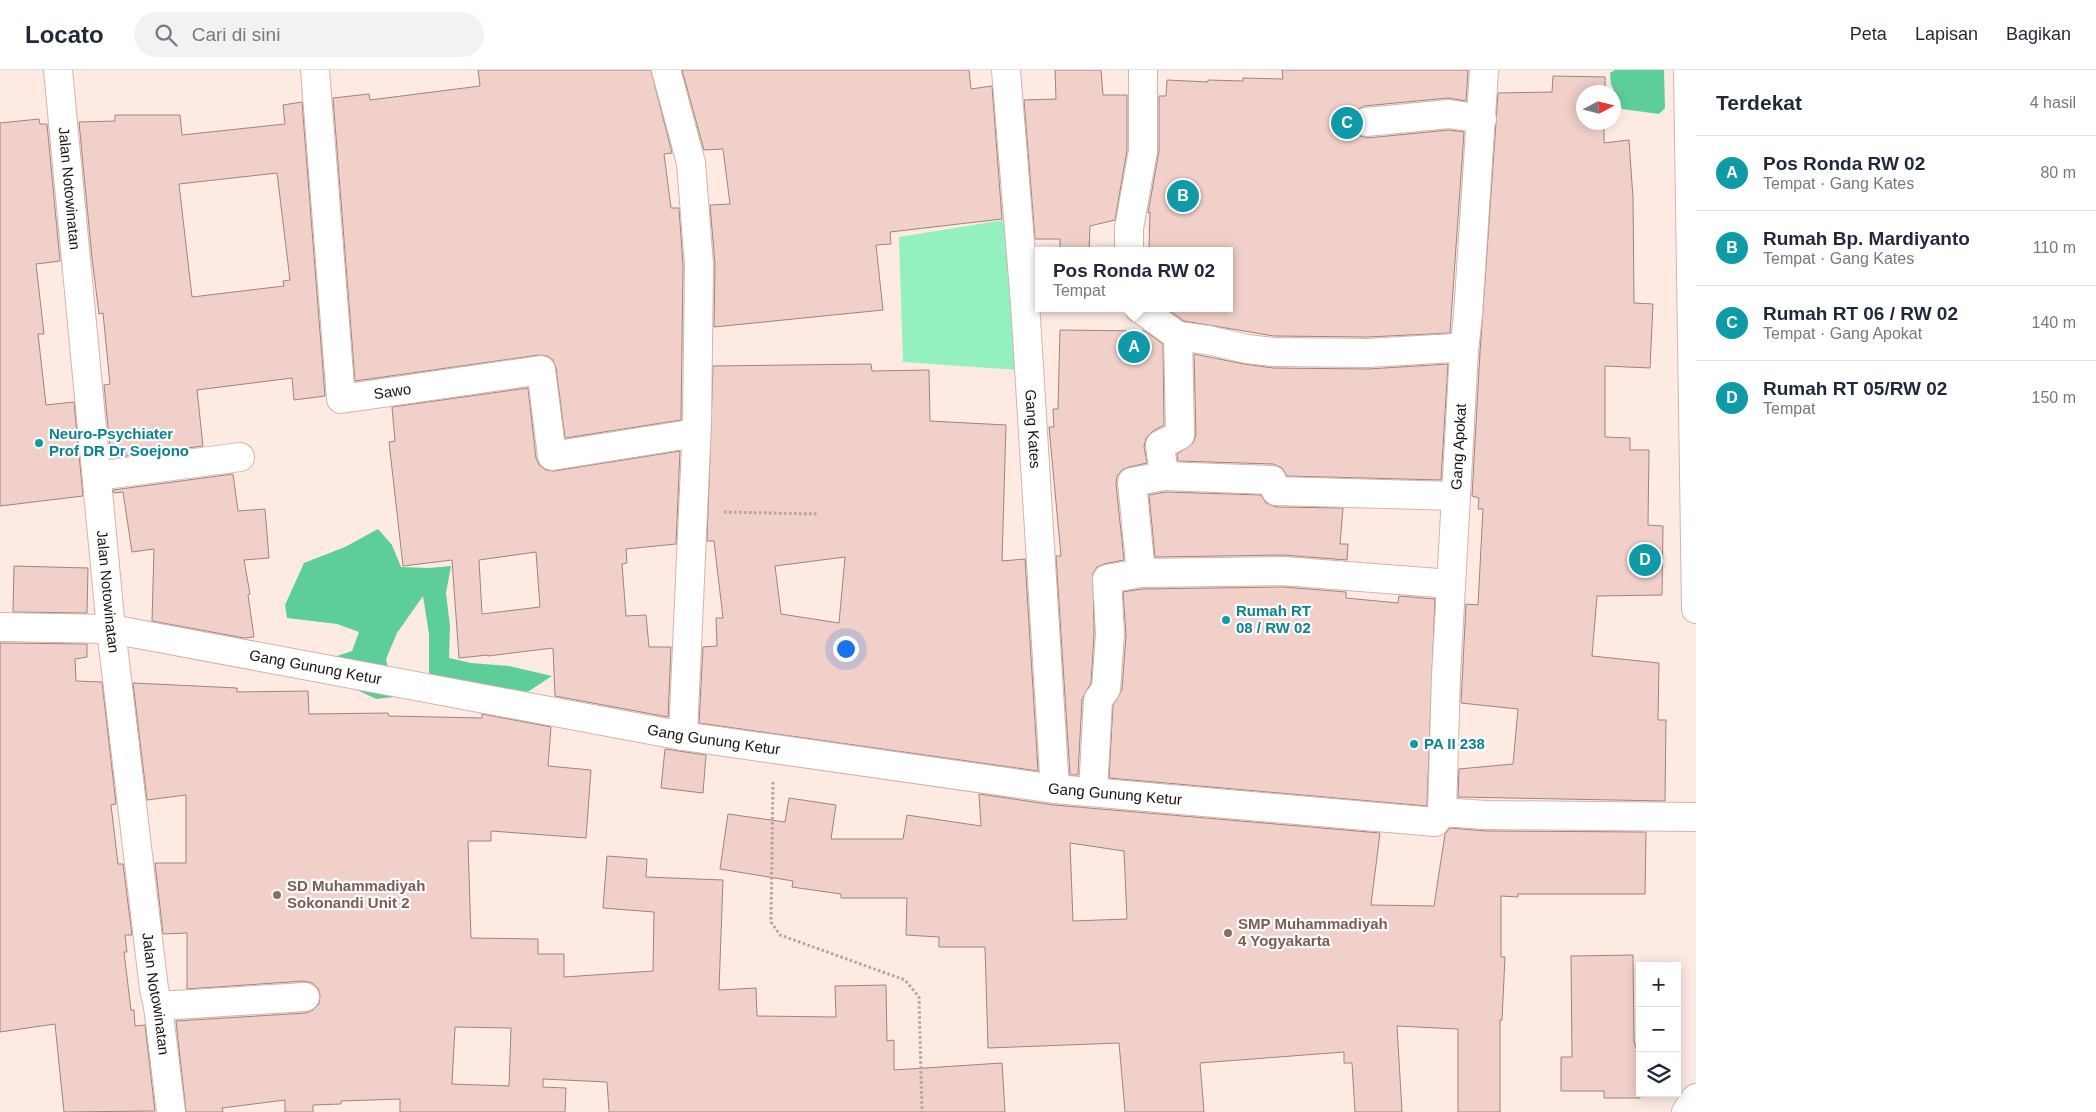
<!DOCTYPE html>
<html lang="id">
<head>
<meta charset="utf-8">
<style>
	:root { --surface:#fff; --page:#f2f2f3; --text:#1f2937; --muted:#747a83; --line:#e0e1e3; --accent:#7c3aed }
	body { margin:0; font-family:Helvetica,sans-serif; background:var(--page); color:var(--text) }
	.controls { position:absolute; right:15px; bottom:15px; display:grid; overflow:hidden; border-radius:0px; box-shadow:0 2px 12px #0003 }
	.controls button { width:45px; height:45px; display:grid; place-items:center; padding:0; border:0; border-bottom:1px solid var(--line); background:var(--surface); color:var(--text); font:25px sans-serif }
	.compass { position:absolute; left:1576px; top:15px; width:45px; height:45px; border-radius:50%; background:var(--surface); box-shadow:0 2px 12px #0003; rotate:83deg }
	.you { position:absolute; left:845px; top:578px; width:18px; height:18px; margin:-12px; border:4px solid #fff; border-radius:50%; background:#1a73e8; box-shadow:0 0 0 8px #1a73e833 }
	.badge { display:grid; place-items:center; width:32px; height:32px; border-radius:50%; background:var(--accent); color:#fff; font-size:16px; font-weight:700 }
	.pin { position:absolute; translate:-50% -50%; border:2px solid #fff; box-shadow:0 1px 5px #0006 }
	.popup { position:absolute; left:1035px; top:177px; width:198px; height:65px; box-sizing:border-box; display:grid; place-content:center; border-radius:0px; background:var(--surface); filter:drop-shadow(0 1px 4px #0005); font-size:16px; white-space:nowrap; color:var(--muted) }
	.popup b { font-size:19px; color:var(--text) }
	.popup::after { content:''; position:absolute; left:50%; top:100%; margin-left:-10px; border:10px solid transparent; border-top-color:var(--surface) }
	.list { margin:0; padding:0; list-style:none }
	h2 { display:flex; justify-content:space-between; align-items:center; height:65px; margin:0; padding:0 20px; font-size:21px }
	h2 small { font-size:16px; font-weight:400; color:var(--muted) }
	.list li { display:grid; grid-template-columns:32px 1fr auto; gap:15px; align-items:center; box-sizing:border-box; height:75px; padding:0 20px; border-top:1px solid var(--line) }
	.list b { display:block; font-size:19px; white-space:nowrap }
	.list p { margin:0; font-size:16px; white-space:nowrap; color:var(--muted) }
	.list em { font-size:16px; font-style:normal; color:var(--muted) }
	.icon { flex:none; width:28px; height:28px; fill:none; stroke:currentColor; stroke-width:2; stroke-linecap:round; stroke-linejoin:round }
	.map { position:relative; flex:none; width:1696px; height:1042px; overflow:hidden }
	header { display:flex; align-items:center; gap:30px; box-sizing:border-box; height:70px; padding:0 25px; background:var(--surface); border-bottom:1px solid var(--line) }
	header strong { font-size:24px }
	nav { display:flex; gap:28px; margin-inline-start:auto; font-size:18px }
	.search { width:350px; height:45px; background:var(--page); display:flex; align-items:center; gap:12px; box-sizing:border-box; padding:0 18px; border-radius:28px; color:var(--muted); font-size:19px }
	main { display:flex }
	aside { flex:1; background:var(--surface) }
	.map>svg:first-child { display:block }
	.green { fill:#95f0c1 }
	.forest { fill:#5dce99 }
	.building { fill:#f1d0ca; stroke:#a1837e; fill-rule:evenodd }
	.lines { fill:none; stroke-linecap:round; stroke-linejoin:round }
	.street-casing { stroke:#d3b5a9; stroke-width:30 }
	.secondary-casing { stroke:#d3b5a9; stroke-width:30 }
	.path { stroke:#b4a49d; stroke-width:3; stroke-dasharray:2.5 2.5; stroke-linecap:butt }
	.street { stroke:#fff; stroke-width:28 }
	.secondary { stroke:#fff; stroke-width:28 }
	.culture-dot { fill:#0f9aa8; stroke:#fcfcfc; stroke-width:2 }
	.education-dot { fill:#8d6e63; stroke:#fcfcfc; stroke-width:2 }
	.labels { text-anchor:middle; stroke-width:4.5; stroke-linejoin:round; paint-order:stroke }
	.street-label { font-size:15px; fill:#1b110d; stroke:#fcfcfc }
	.culture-label { font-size:15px; font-weight:bold; fill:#0d838f; stroke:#fcfcfc; text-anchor:start }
	.education-label { font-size:15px; font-weight:bold; fill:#785e54; stroke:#fcfcfc; text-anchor:start }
</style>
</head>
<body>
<header>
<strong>Locato</strong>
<div class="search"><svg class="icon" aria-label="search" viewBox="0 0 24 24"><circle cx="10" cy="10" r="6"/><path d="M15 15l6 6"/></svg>Cari di sini</div>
<nav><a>Peta</a><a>Lapisan</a><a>Bagikan</a></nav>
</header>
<main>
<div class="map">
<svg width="1696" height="1042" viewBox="0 0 1696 1042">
	<rect width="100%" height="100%" fill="#fdebe3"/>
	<path class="green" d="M 1004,150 L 1018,300 L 903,292 L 899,167 Z"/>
	<path class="forest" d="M 1615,0 L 1664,0 L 1665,38 L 1659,44 L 1622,39 L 1611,14 L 1610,3 Z
		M 378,459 L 392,475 L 401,497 L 429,498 L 451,496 L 446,523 L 450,556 L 449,588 L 471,593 L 509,596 L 552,606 L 529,621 L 514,628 L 429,621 L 429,564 L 423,526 L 397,563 L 386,589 L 394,627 L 376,629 L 338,611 L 328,589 L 352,581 L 359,562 L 337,554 L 287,548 L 285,535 L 304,493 L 345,477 Z"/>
	<path class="building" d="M 478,0 L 651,0 L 672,83 L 664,84 L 671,138 L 679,138 L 683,196 L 681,350 L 565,368 L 556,298 L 553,290 L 547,286 L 539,285 L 355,311 L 333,28 L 369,24 L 370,30 L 480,16 Z
		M 682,0 L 969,0 L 971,19 L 992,16 L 1002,149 L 890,162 L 891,174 L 876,175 L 883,240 L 714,257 L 715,194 L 710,135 L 730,134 L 723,79 L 704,80 Z
		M 1055,0 L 1101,0 L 1103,25 L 1127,25 L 1127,80 L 1115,150 L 1090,156 L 1089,181 L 1060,181 L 1060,169 L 1035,169 L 1024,30 L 1056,29 Z
		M 1282,0 L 1468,0 L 1466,31 L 1448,28 L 1364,36 L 1357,40 L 1352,46 L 1350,53 L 1354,61 L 1360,66 L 1367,68 L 1449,60 L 1464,62 L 1450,263 L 1368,267 L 1274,266 L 1184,251 L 1166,238 L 1229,238 L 1229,181 L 1149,181 L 1150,142 L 1148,143 L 1159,81 L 1159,26 L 1166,26 L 1167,10 L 1208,12 L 1208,10 L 1243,11 L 1243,8 L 1283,9 Z
		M 1553,6 L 1605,7 L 1605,22 L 1584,22 L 1584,52 L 1604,52 L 1604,73 L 1629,70 L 1633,128 L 1634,233 L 1653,234 L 1650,298 L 1605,296 L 1605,367 L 1630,368 L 1630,380 L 1649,380 L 1648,455 L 1663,456 L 1662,525 L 1597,526 L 1592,586 L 1659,593 L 1658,650 L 1666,650 L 1665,731 L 1458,727 L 1459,699 L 1513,694 L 1518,639 L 1461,633 L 1466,534 L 1478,535 L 1483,439 L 1478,439 L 1479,428 L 1472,426 L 1480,282 L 1498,23 L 1552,22 Z
		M 302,32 L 325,326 L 294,330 L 292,308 L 197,320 L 203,376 L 111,388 L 104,315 L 110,314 L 103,243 L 99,244 L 92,188 L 79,52 L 115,51 L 115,45 L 180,45 L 182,65 L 285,54 L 283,35 ZM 277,103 L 290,210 L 283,211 L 284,216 L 192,227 L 179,114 Z
		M 39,49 L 40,54 L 47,54 L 60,191 L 36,194 L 44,264 L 38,264 L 46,335 L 74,332 L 83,426 L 0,436 L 0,53 Z
		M 1060,260 L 1145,261 L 1163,274 L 1164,355 L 1153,361 L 1146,368 L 1144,377 L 1147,393 L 1129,397 L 1122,400 L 1117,406 L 1116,414 L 1124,490 L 1104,494 L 1097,497 L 1093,503 L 1094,564 L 1091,613 L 1082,629 L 1078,705 L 1070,705 L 1056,486 L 1061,486 L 1049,357 L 1054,357 L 1053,339 L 1058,339 Z
		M 1194,284 L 1244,294 L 1273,298 L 1368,299 L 1448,294 L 1441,410 L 1287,406 L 1282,398 L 1273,394 L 1178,391 L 1177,384 L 1193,373 L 1196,365 Z
		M 871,294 L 872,301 L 929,300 L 930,351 L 1006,355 L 1002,491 L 1025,489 L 1038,701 L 699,653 L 703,577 L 717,576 L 716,548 L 723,548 L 714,471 L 707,471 L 713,296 ZM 845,487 L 839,553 L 781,544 L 775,496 Z
		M 528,318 L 536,388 L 539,395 L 546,400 L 554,401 L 680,381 L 676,474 L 626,479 L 627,493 L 622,494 L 626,546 L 646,545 L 649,577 L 671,577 L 668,647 L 555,626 L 553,578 L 488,586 L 488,585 L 459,588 L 452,490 L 403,496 L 389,372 L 395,371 L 392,337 ZM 536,482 L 540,537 L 482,544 L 479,490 Z
		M 233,404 L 238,441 L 265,439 L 269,488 L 244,490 L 250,524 L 248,525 L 254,567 L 244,568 L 152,551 L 154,479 L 132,482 L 123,422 L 114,423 L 113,420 Z
		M 1165,422 L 1261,425 L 1266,433 L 1276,437 L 1343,438 L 1340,474 L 1348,474 L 1347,490 L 1283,485 L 1155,487 L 1149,425 Z
		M 14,496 L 88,498 L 87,543 L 13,542 Z
		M 1283,517 L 1346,522 L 1346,528 L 1398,533 L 1399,526 L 1435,529 L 1427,736 L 1109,708 L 1113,635 L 1122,620 L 1126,565 L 1123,522 L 1142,519 Z
		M 0,573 L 87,574 L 87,587 L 75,589 L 76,611 L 102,612 L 116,734 L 111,735 L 118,794 L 123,794 L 132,865 L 125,865 L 127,882 L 124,882 L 131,940 L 134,940 L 135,956 L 145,955 L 155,1041 L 64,1042 L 55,954 L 0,962 Z
		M 133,613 L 237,618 L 237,622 L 308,621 L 309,644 L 388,643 L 389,646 L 482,648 L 482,644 L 551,657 L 548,696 L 591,700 L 586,768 L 491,761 L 491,771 L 468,771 L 471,868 L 538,869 L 538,884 L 564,884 L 564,907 L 653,901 L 654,842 L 603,838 L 607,786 L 647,789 L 646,807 L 723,810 L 719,920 L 756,918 L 757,946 L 836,947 L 835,916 L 886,915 L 887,971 L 894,970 L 894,1000 L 1002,993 L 1005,1042 L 609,1042 L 607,1012 L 543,1009 L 543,1017 L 566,1018 L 565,1042 L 400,1042 L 400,1029 L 341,1031 L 341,1034 L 313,1035 L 313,1042 L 285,1042 L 285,1030 L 222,1038 L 223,1042 L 186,1042 L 176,951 L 306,943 L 313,940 L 319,934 L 320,926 L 318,918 L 312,913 L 304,911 L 187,919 L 187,863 L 163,864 L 155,793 L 186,793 L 186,725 L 147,730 ZM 455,957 L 511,958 L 509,1016 L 452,1014 Z
		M 665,679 L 706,685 L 703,723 L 661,718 Z
		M 979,724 L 1054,735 L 1380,763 L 1371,835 L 1434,836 L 1445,764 L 1450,758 L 1486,761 L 1646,762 L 1645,824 L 1518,824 L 1518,827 L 1501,826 L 1501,887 L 1505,887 L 1502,950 L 1500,950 L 1500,1042 L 1458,1042 L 1458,959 L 1397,956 L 1402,1042 L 1355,1042 L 1352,993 L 1344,993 L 1344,982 L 1200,993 L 1204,1042 L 1125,1042 L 1119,973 L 988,978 L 985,877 L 939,877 L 939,867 L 906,865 L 907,828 L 841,828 L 841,824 L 792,817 L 793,811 L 720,799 L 728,744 L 785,752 L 789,728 L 836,735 L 831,769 L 903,769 L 907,745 L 981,756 ZM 1070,773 L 1124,781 L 1127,849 L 1073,851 Z
		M 1633,885 L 1634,971 L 1636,978 L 1640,979 L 1640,1028 L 1604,1028 L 1604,1021 L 1561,1021 L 1561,987 L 1572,987 L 1571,886 Z"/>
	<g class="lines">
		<defs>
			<g id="street">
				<path id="s1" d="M 58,0 L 111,559 L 154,919 L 158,936 L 171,1042"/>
				<path id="s2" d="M 315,0 L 341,329 L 541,300 L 552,386 L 696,363"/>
				<path d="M 666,0 L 691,93 L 699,195 L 697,353 L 683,666"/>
				<path id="s3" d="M 1006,0 L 1025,233 L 1055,719"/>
				<path d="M 1366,52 L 1449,44 L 1482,49"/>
				<path d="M 1129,181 L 1129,158 L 1143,81 L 1143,0"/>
				<path d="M 1139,238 L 1178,266 L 1208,270 L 1247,279 L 1273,282 L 1368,283 L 1454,278 L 1464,281"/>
				<path d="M 97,406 L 240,387"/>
				<path d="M 1164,406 L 1272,410 L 1276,421 L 1456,426"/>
				<path d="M 1141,503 L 1283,501 L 1451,514"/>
				<path id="s4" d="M 0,557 L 111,559 L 683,666 L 1055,719 L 1435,752 L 1442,742 L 1446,606 L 1464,281 L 1468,245 L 1484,0"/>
				<path d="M 1093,722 L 1098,630 L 1106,619 L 1110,564 L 1107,509 L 1141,503 L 1132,412 L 1164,406 L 1160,375 L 1180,365 L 1178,266"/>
				<path d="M 1442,742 L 1486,745 L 1696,747"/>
				<path d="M 158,936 L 305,927"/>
			</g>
			<path id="secondary" d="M 1688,0 L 1696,539
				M 1686,1042 L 1696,1028"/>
		</defs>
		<use href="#street" class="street-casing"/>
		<use href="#secondary" class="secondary-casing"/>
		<path class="path" d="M 724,442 L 818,444
			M 773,712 L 771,852 L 780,865 L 905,910 L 919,927 L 922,1042"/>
		<use href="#street" class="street"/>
		<use href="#secondary" class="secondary"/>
	</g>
	<g class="culture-dot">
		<circle cx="39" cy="373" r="5"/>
		<circle cx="1226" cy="550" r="5"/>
		<circle cx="1414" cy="674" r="5"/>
	</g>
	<g class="education-dot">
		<circle cx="277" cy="825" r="5"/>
		<circle cx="1228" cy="863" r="5"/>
	</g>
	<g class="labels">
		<g class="street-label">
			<text dy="5" stroke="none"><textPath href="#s1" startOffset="119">Jalan Notowinatan</textPath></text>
			<text dy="5" stroke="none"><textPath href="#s2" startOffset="382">Sawo</textPath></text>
			<text dy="5" stroke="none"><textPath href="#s3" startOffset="360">Gang Kates</textPath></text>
			<text dy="5" stroke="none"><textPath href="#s4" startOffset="1828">Gang Apokat</textPath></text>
			<text dy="5" stroke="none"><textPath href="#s1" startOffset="524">Jalan Notowinatan</textPath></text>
			<text dy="5" stroke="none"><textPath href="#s4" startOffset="319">Gang Gunung Ketur</textPath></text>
			<text dy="5" stroke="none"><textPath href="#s4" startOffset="724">Gang Gunung Ketur</textPath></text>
			<text dy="5" stroke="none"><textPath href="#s4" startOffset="1129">Gang Gunung Ketur</textPath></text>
			<text dy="5" stroke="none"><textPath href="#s1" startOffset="929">Jalan Notowinatan</textPath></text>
		</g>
		<g class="culture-label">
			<text x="49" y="369">Neuro-Psychiater<tspan x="49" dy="17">Prof DR Dr Soejono</tspan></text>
			<text x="1236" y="546">Rumah RT<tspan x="1236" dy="17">08 / RW 02</tspan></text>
			<text x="1424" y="679">PA II 238</text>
		</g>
		<g class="education-label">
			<text x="287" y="821">SD Muhammadiyah<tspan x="287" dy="17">Sokonandi Unit 2</tspan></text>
			<text x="1238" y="859">SMP Muhammadiyah<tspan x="1238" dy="17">4 Yogyakarta</tspan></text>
		</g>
	</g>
</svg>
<div class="controls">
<button>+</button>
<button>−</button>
<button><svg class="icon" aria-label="layers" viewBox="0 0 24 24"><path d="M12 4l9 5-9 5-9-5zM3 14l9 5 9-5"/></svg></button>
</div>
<svg class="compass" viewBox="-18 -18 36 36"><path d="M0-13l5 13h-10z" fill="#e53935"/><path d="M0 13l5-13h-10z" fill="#747a83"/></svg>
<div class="you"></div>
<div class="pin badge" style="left:1134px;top:277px;background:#0f9aa8">A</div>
<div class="popup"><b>Pos Ronda RW 02</b>Tempat</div>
<div class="pin badge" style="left:1183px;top:126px;background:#0f9aa8">B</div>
<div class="pin badge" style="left:1347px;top:53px;background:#0f9aa8">C</div>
<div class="pin badge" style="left:1645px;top:490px;background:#0f9aa8">D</div>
</div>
<aside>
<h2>Terdekat<small>4 hasil</small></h2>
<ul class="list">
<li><span class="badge" style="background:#0f9aa8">A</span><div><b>Pos Ronda RW 02</b><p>Tempat · Gang Kates</p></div><em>80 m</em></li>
<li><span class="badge" style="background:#0f9aa8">B</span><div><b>Rumah Bp. Mardiyanto</b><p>Tempat · Gang Kates</p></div><em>110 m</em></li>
<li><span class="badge" style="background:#0f9aa8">C</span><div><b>Rumah RT 06 / RW 02</b><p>Tempat · Gang Apokat</p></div><em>140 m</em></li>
<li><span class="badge" style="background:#0f9aa8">D</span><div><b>Rumah RT 05/RW 02</b><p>Tempat</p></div><em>150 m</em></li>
</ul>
</aside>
</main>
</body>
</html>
